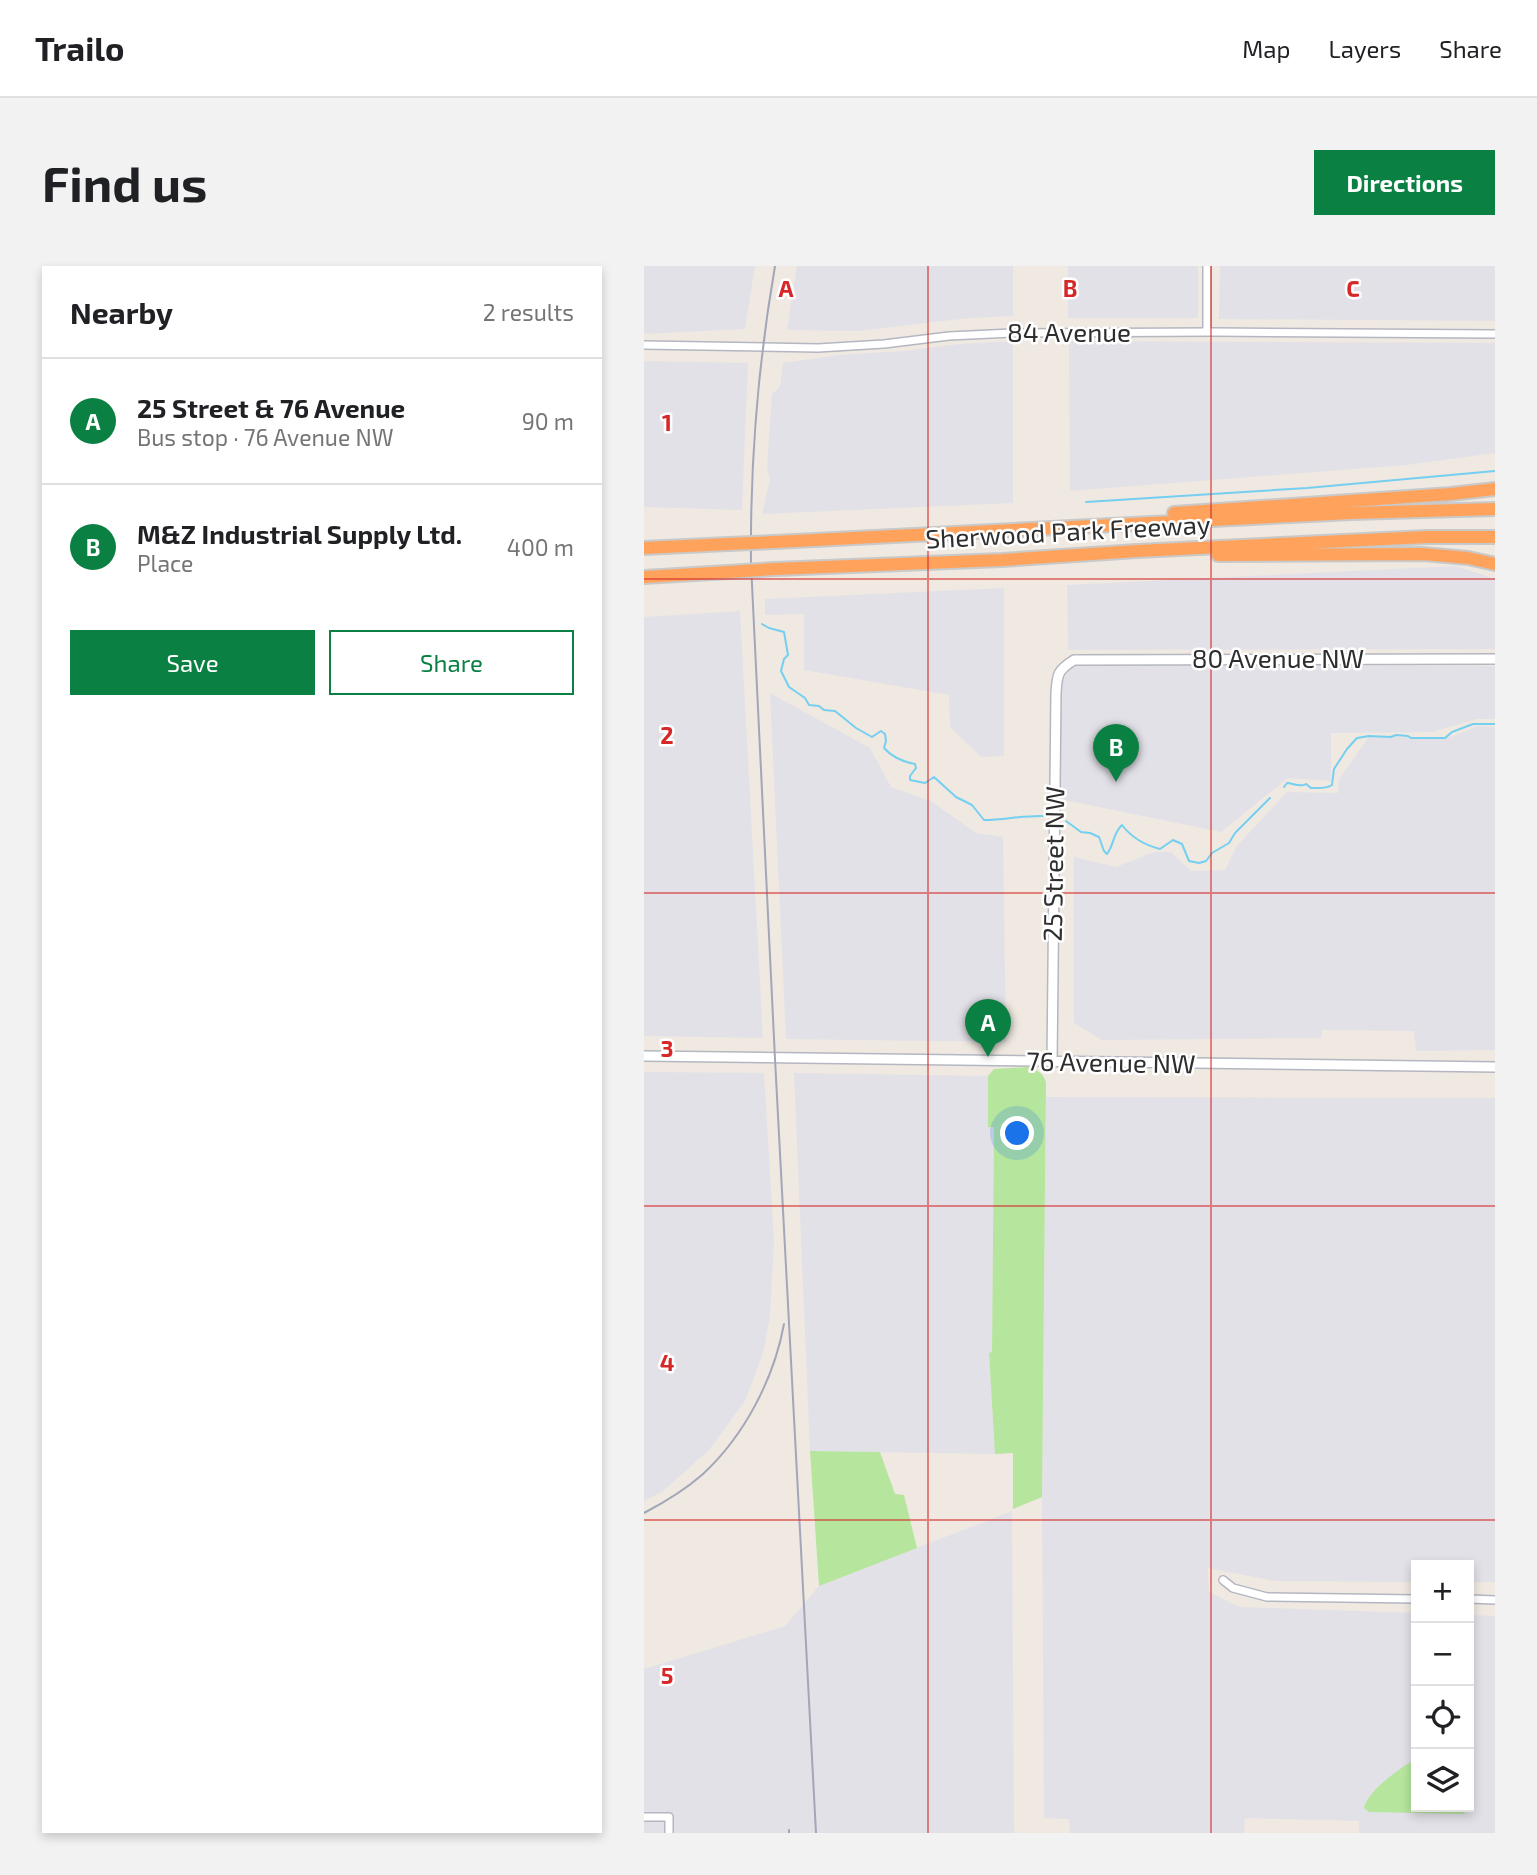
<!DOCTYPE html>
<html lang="en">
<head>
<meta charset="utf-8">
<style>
	:root { --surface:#fff; --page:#f2f2f2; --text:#202124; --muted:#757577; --line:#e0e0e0; --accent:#0b8043 }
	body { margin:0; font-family:"Exo 2",sans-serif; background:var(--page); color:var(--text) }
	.controls { position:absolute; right:21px; bottom:21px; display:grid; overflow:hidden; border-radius:0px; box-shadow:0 4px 10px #0003 }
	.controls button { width:63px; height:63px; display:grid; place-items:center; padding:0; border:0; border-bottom:2px solid var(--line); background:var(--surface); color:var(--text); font:35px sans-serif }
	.you { position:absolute; left:374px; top:868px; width:24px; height:24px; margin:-18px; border:5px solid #fff; border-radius:50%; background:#1a73e8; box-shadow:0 0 0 10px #1a73e833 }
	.badge { display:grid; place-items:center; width:46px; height:46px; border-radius:50%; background:var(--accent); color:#fff; font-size:23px; font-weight:700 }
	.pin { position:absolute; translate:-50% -58px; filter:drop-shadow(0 2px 4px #0008) }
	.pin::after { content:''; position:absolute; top:37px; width:24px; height:21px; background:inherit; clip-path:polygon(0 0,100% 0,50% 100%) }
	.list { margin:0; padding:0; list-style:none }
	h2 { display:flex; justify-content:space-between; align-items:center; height:91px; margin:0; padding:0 28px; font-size:30px }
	h2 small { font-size:23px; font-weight:400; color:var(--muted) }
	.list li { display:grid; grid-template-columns:46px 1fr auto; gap:21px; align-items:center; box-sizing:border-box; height:126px; padding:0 28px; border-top:2px solid var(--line) }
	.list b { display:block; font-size:26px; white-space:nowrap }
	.list p { margin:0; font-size:23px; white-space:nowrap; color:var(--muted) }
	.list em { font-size:23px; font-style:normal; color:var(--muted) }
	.actions { display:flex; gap:14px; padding:21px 28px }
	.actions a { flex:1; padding:16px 0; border:2px solid var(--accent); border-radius:0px; text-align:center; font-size:24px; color:var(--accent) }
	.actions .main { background:var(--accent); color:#fff }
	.icon { flex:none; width:38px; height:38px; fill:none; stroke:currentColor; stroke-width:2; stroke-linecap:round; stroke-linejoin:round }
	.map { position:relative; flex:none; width:851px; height:1567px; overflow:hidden; border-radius:0px }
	header { display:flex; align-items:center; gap:42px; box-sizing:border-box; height:98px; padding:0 35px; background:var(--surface); border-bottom:2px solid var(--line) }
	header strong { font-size:33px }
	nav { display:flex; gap:38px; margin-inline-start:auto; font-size:24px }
	.intro { display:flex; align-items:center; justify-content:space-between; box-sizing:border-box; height:168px; padding:0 42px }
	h1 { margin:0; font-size:49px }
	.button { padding:18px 32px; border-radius:0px; background:var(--accent); color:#fff; font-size:24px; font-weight:700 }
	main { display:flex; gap:42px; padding:0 42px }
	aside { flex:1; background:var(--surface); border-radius:0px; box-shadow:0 4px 10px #0003 }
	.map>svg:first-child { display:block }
	.industrial { fill:#e3e1e8 }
	.green { fill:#b6e59e }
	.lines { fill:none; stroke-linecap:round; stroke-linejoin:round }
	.stream { stroke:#75cff0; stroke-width:2 }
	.minor-casing { stroke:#b4b7c1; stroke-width:10 }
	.tertiary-casing { stroke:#b4b7c1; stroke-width:12 }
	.motorway-casing { stroke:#c9c9c9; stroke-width:16 }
	.minor { stroke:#fff; stroke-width:7 }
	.tertiary { stroke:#fff; stroke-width:9 }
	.motorway { stroke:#ffa35c; stroke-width:12 }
	.rail { stroke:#a3a6b8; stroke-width:2 }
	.motorway-bridge-casing { stroke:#c9c9c9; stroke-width:16; stroke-linecap:butt }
	.motorway-bridge { stroke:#ffa35c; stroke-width:12 }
	.grid { fill:none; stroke:#d62828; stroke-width:2; stroke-opacity:0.55 }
	.labels { text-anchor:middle; stroke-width:5; stroke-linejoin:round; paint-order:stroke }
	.street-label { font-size:26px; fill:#2e2e2e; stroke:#fff }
	.grid-label { font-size:23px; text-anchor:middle; font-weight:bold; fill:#d62828; stroke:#fff; stroke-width:5; stroke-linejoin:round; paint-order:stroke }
</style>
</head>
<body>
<header>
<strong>Trailo</strong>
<nav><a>Map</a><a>Layers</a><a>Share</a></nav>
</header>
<div class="intro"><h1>Find us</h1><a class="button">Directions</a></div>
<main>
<aside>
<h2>Nearby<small>2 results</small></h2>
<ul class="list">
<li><span class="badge">A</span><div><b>25 Street &amp; 76 Avenue</b><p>Bus stop · 76 Avenue NW</p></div><em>90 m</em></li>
<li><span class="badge">B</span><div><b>M&amp;Z Industrial Supply Ltd.</b><p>Place</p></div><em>400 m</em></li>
</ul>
<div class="actions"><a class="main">Save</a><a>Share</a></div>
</aside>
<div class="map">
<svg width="851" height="1567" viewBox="0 0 851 1567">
	<rect width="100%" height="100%" fill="#efe9e1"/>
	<path class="industrial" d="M 0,0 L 111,0 L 101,63 L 0,68 Z
		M 153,0 L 369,0 L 369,50 L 325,52 L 213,65 L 143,64 Z
		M 424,0 L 554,0 L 554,52 L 424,52 Z
		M 576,0 L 851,0 L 851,55 L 575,53 Z
		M 369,75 L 369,237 L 118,248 L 126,213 L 123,202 L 128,128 L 136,121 L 139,97 L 196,89 L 259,85 L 315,78 Z
		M 425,75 L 851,77 L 851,187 L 762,199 L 426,225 Z
		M 0,95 L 104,97 L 98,244 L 0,241 Z
		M 812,300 L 851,313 L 851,383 L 424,384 L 423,319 Z
		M 360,322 L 360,490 L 337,491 L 306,461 L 305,429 L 160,404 L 160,348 L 121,349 L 121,333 Z
		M 96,345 L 119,772 L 0,770 L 0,351 Z
		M 429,399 L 851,400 L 851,453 L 833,453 L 788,466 L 687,467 L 687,515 L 644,512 L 577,566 L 416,533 L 417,417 Z
		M 126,427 L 226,482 L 247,521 L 287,535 L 332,567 L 359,571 L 362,776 L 142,773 Z
		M 834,460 L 851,461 L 851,784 L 772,785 L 770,765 L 678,764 L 677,772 L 458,774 L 430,757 L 430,591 L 472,601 L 510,586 L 527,586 L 547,605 L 581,604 L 592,581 L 643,526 L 694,527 L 695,513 L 725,471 L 807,471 Z
		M 0,806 L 120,807 L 130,975 L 126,1051 L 119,1087 L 101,1135 L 65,1184 L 19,1225 L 0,1235 Z
		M 150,807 L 344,810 L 344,861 L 350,861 L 348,1087 L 345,1088 L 351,1188 L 166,1185 Z
		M 402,831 L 851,832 L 851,1316 L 825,1316 L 825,1299 L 772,1299 L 772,1316 L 631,1315 L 564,1302 L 565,1326 L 595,1341 L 772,1347 L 772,1541 L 825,1541 L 825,1349 L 851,1350 L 851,1567 L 715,1567 L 715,1555 L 601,1552 L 600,1567 L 426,1567 L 425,1553 L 400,1552 L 398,1231 Z
		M 368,1245 L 370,1567 L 0,1567 L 0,1403 L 141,1360 L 175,1320 Z"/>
	<path class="green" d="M 384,801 C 394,804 398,806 402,816 L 398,1231 L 369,1243 L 369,1187 L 351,1188 L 345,1087 L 348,1086 L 350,861 L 344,861 L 344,810 L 350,803 Z
		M 166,1185 L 236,1186 L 251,1228 L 260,1229 L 273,1282 L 175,1320 Z
		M 772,1493 L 772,1541 L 819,1541 L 821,1545 L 820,1548 L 725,1546 L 720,1542 C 723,1525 757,1501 772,1493 Z"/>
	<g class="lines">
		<path class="stream" d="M 442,236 L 663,222 L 851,205
			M 118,358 L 125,362 L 140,366 L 144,389 L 140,393 L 137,405 L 145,421 L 161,432 L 165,439 L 175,440 L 180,444 L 191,445 L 212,462 L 228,471 L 237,465 L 241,468 L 242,475 L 240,482 C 248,491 260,496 271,498 L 272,502 L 266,510 L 266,514 L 281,517 L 290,511 L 312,531 L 328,539 L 340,554 C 360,554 380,549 401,550
			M 640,521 L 643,517 C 649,517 656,522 662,518 L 667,522 C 674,522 682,523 688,519 L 690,503 L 703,483 L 713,472 L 725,470 L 747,471 L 752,469 L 764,470 L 767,472 L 801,472 L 808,466 L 829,458 L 851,458
			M 422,555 L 437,566 L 446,567 L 455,571 L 460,585 L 463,588 C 470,579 469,567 478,559 C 488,572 500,579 516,583 L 529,574 L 538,578 L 545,595 L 555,597 L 562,595 L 568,587 L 585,577 L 591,567 L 626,532"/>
		<defs>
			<path id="minor" d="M 563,66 L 563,0
				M 0,79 L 174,82 L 240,78 L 305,70 L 368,67 L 570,66 L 851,68
				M 579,1314 L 589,1322 L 623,1331 L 772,1333
				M 825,1333 L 851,1334
				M 0,1551 L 25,1551 L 25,1567"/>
			<path id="tertiary" d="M 0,790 L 851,801
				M 408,797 L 412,427 C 413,408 414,404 430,394 L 851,393"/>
			<path id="motorway" d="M 530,247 L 807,228 L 851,223
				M 131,276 L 707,247 L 851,243
				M 0,282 L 84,278
				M 574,289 L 779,288 L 824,292 L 851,298
				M 131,303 L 358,294 L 493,285 L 783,271 L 851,271
				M 0,311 L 84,306"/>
		</defs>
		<use href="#minor" class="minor-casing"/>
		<use href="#tertiary" class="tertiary-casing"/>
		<use href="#motorway" class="motorway-casing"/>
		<use href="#minor" class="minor"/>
		<use href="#tertiary" class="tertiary"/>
		<use href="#motorway" class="motorway"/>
		<path class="rail" d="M 131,0 C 114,98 106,198 107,298 L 131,793 L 172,1567
			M 0,1247 C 21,1236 41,1224 59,1208 C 100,1170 130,1113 140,1058
			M 145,1564 L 145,1567"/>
		<defs>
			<path id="motorway-bridge" d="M 84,278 L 131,276
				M 84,306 L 131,303"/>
		</defs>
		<use href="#motorway-bridge" class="motorway-bridge-casing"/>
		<use href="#motorway-bridge" class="motorway-bridge"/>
	</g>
	<path class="grid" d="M 284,0 L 284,1567M 567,0 L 567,1567M 0,313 L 851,313M 0,627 L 851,627M 0,940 L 851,940M 0,1254 L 851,1254"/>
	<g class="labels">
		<g class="street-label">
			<text x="425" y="76">84 Avenue</text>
			<text transform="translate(424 266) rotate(-3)" y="9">Sherwood Park Freeway</text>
			<text x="634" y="402">80 Avenue NW</text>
			<text transform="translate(410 598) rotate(-89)" y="9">25 Street NW</text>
			<text transform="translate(467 797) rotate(1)" y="9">76 Avenue NW</text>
		</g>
	</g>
	<g class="grid-label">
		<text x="142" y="31">A</text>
		<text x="426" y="31">B</text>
		<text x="709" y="31">C</text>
		<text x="23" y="165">1</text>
		<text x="23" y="478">2</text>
		<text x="23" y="791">3</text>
		<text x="23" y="1105">4</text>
		<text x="23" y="1418">5</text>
	</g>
</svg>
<div class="controls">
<button>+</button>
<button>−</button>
<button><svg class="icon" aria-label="locate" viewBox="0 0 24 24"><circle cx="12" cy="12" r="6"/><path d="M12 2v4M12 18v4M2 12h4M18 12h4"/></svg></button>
<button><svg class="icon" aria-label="layers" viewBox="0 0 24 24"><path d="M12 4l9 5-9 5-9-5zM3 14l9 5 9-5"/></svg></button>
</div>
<div class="you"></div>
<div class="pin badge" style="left:344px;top:791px">A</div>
<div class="pin badge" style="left:472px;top:516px">B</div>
</div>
</main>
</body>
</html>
